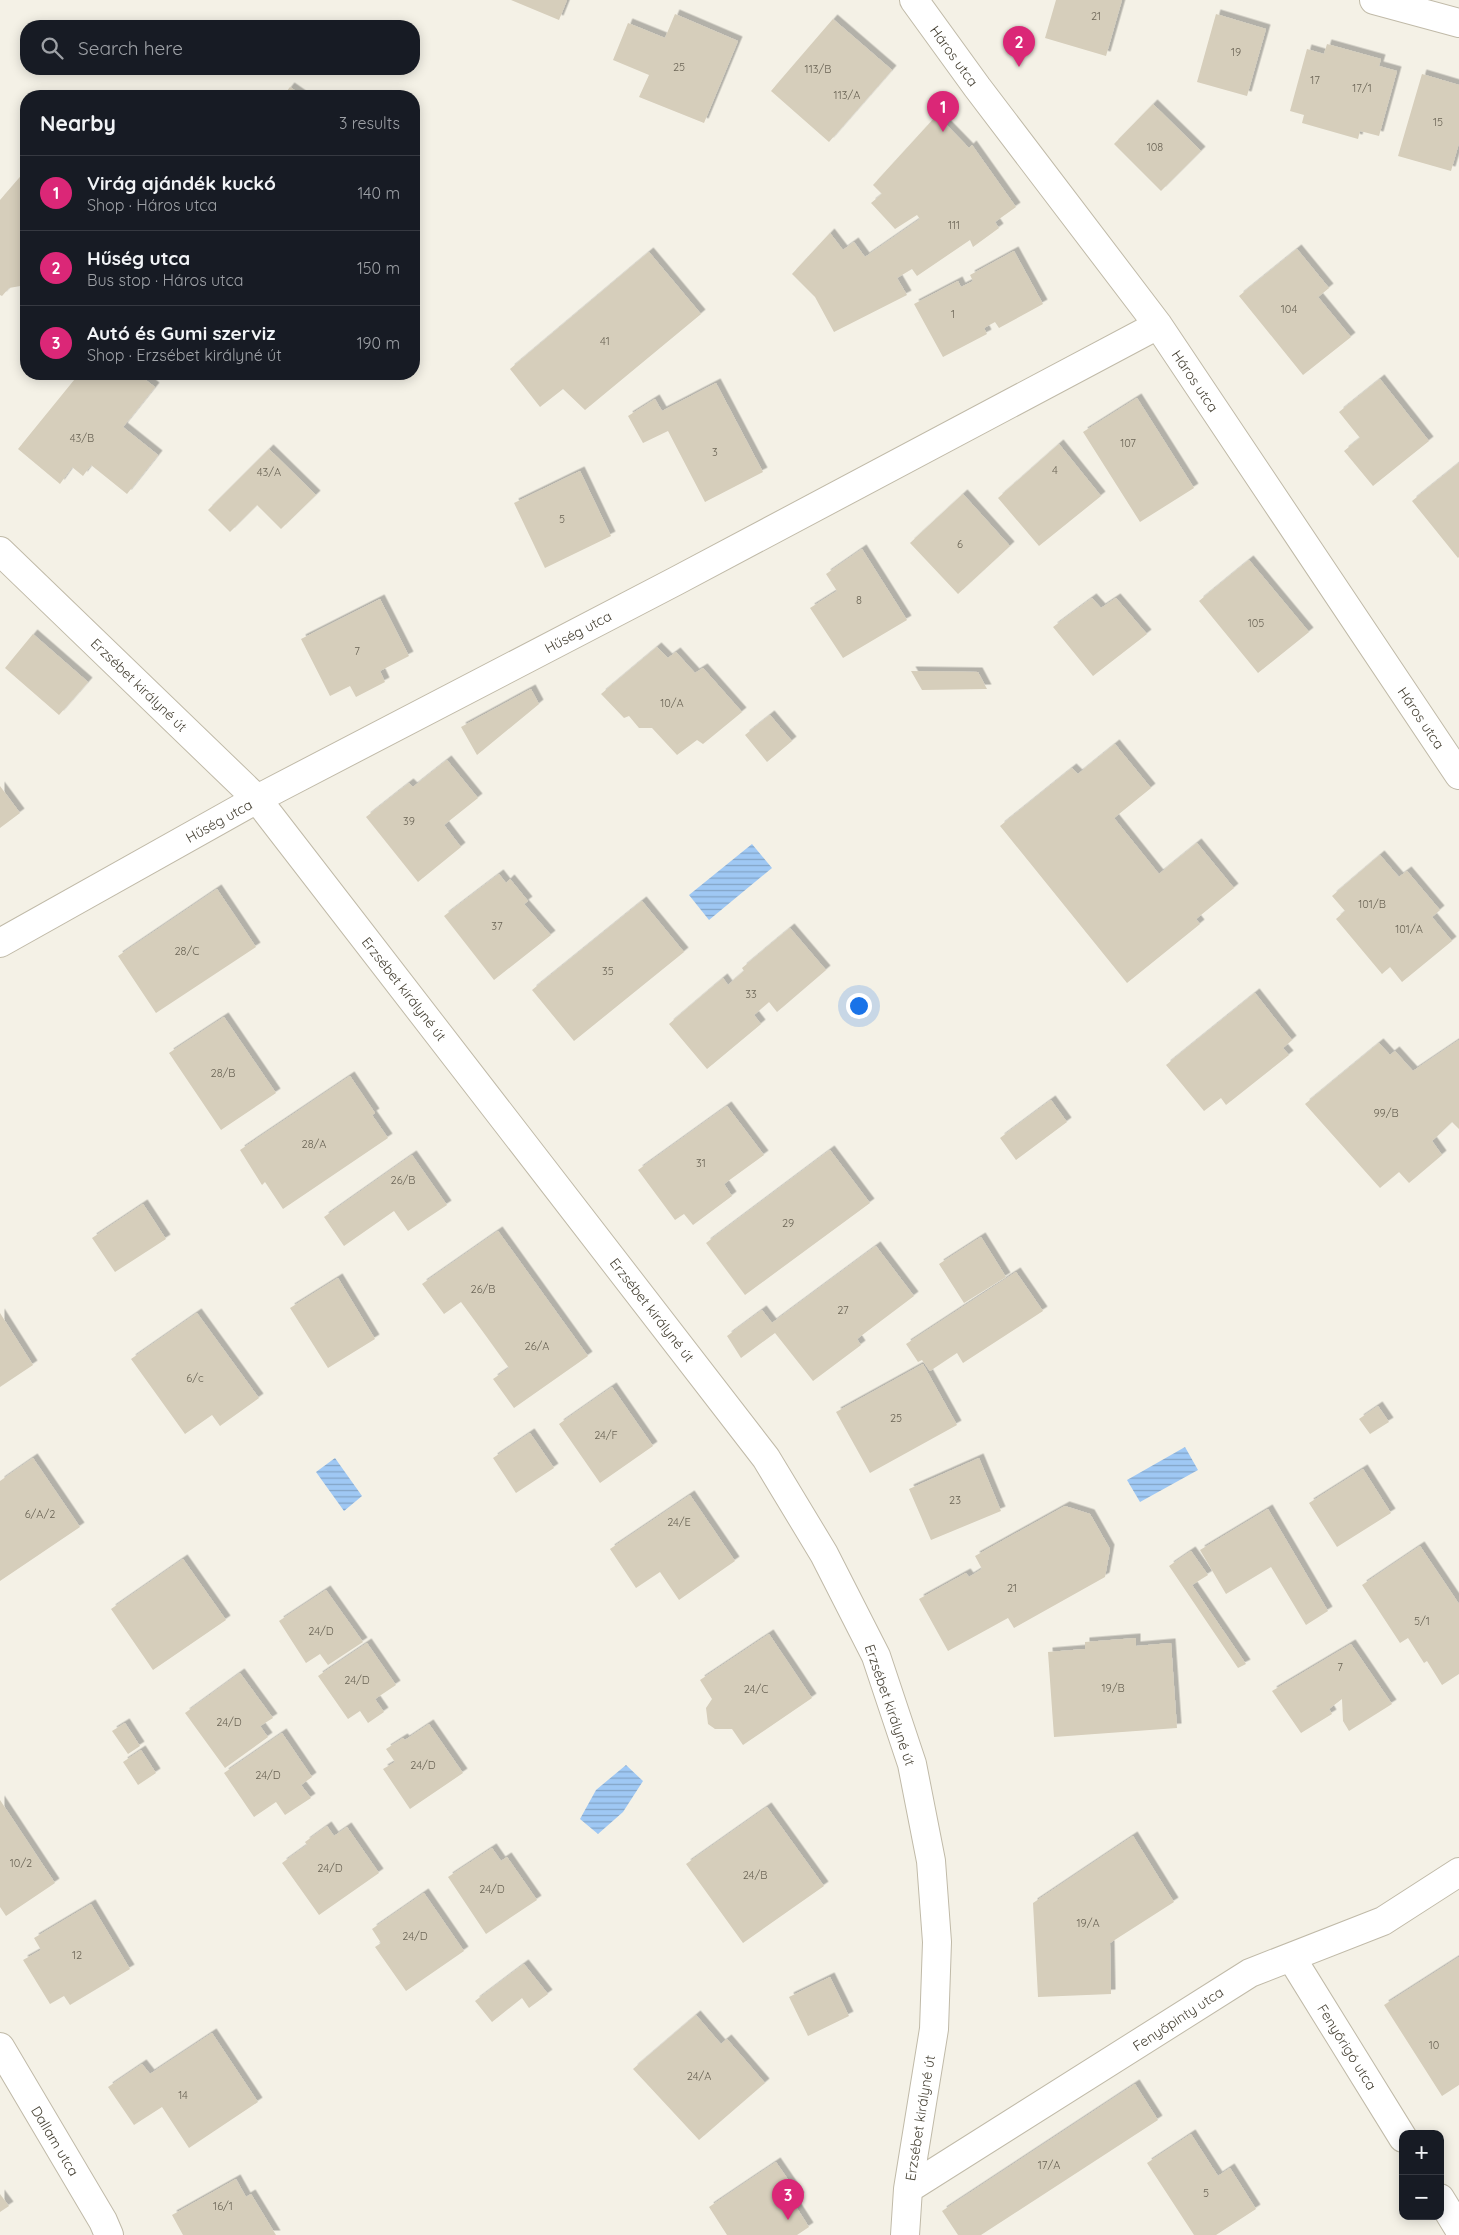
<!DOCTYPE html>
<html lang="en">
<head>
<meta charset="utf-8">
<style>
	:root { --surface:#171b24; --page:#242831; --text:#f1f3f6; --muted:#9ea1a6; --line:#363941; --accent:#db2777 }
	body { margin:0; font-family:Quicksand,sans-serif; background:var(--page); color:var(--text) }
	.controls { position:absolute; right:15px; bottom:15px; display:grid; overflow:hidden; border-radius:10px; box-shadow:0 2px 12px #0003 }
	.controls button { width:45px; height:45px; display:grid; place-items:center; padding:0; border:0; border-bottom:1px solid var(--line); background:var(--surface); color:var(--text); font:25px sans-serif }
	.you { position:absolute; left:858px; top:1005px; width:18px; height:18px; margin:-12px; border:4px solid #fff; border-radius:50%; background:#1a73e8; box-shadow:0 0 0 8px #1a73e833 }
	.badge { display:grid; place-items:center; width:32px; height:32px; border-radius:50%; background:var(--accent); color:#fff; font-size:16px; font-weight:700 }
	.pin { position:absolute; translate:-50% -41px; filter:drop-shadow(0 1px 2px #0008) }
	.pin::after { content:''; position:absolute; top:26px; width:18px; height:15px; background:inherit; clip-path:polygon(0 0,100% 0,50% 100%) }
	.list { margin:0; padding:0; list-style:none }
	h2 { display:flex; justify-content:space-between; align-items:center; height:65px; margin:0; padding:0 20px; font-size:21px }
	h2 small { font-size:16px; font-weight:400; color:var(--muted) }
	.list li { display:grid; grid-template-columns:32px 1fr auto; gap:15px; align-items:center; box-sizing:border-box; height:75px; padding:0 20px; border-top:1px solid var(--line) }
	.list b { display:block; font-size:19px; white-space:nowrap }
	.list p { margin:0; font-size:16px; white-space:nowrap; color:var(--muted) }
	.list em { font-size:16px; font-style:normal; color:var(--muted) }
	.icon { flex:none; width:28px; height:28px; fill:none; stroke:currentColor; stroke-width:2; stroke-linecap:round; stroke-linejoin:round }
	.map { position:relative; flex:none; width:1459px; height:2235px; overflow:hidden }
	.search { position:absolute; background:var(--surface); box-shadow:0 2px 12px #0003; left:20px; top:20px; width:400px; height:55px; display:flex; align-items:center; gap:12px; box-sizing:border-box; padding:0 18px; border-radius:20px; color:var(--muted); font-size:19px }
	.panel { position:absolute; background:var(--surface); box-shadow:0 2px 12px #0003; left:20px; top:90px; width:400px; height:290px; border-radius:20px }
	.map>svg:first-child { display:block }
	.water { fill:url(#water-rules) }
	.building { fill:#d6cebb; filter:url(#shadow) }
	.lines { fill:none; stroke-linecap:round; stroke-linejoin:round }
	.minor-casing { stroke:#c0baa8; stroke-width:30 }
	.minor { stroke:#fff; stroke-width:28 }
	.labels { text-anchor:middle; stroke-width:4; stroke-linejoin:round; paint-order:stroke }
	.number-label { font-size:11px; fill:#6b6556 }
	.street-label { font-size:14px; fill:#474235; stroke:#fff }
</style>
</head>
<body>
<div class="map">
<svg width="1459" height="2235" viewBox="0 0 1459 2235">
	<defs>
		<pattern id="water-rules" width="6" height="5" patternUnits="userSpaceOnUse" patternTransform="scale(1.25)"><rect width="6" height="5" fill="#9fc8f4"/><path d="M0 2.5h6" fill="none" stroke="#83a4c6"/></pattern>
		<filter id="shadow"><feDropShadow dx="4.5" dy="-4.5" stdDeviation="0" flood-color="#0004"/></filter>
	</defs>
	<rect width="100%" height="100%" fill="#f4f1e6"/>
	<path class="water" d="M 752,844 L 772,868 L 709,920 L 689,895 Z
		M 1185,1447 L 1198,1470 L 1140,1502 L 1127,1480 Z
		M 335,1458 L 362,1496 L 344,1511 L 316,1472 Z
		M 626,1765 L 643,1781 L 623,1812 L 598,1834 L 580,1819 L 596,1790 Z"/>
	<path class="building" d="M 511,0 L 567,0 L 559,20 Z
		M 1056,0 L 1122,0 L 1106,56 L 1045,38 Z
		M 675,14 L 738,41 L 704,123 L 639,97 L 649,75 L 613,60 L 628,23 L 665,38 Z
		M 1216,14 L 1266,29 L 1247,96 L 1197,82 Z
		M 833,19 L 892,70 L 829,142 L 771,91 Z
		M 1327,44 L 1381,59 L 1379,66 L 1397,71 L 1379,136 L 1360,131 L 1358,139 L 1302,123 L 1304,115 L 1290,111 L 1307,49 L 1324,54 Z
		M 1422,74 L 1459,85 L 1459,143 L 1451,171 L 1398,156 Z
		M 290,87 L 303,96 L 283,96 Z
		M 1153,104 L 1201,151 L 1161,191 L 1114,144 Z
		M 937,115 L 969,148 L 972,145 L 1016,207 L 995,222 L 999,228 L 973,247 L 970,240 L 917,276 L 912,269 L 897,278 L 907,295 L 834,332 L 815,297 L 792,274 L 830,233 L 843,250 L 854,242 L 865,257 L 920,219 L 917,215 L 895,229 L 871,203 L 882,194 L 873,185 Z
		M 26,170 L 26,285 L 9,288 L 2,296 L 0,295 L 0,200 Z
		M 1297,249 L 1329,288 L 1318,297 L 1351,337 L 1303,375 L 1239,296 Z
		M 1014,251 L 1043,304 L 999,328 L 995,322 L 984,328 L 987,334 L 943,357 L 914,304 L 958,281 L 961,287 L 973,281 L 970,275 Z
		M 649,252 L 701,314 L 585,410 L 563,389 L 540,407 L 510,369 Z
		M 79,374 L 138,374 L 155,387 L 123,427 L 158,455 L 127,494 L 91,465 L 83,476 L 72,467 L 60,484 L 18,449 Z
		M 1380,379 L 1429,441 L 1373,486 L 1344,451 L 1360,438 L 1339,412 Z
		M 716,383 L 763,472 L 705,502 L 668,431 L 643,443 L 628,416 L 655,399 L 662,411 Z
		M 1137,398 L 1194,488 L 1140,522 L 1083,432 Z
		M 1059,444 L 1101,496 L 1039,546 L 998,498 Z
		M 269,449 L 316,495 L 281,529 L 257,505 L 230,532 L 208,510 Z
		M 1459,463 L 1459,557 L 1458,558 L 1412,501 Z
		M 580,471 L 611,536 L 545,568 L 514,503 Z
		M 963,494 L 1010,546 L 958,594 L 910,543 Z
		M 862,549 L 907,620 L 843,658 L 810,608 L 837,591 L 826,574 Z
		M 1249,560 L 1309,632 L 1258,673 L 1199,601 Z
		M 1092,598 L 1101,608 L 1116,598 L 1147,634 L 1093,676 L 1053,627 Z
		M 380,599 L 409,656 L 380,671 L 385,682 L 356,697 L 350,686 L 330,696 L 301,639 Z
		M 33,634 L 88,682 L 59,715 L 5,668 Z
		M 657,647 L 668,658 L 676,652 L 695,673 L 703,668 L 742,712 L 703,744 L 697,740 L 677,755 L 652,728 L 639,728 L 629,716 L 624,718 L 601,694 Z
		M 911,671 L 978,672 L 987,689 L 922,690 Z
		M 531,689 L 539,704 L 477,755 L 461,727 Z
		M 770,715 L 792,741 L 767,762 L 745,735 Z
		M 1115,744 L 1151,788 L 1114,818 L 1159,874 L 1197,843 L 1234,888 L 1196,919 L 1200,924 L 1127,983 L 1000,826 L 1072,768 L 1078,774 Z
		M 447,760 L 478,798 L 444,825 L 461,847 L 418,882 L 366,817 L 409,783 L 413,787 Z
		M 0,786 L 20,813 L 0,828 Z
		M 1380,855 L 1399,877 L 1407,871 L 1440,910 L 1432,917 L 1452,941 L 1402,982 L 1390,967 L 1382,974 L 1336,919 L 1345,911 L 1332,896 Z
		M 499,874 L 506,883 L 510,879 L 528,901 L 524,904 L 551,935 L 494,980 L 444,916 Z
		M 217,889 L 256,947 L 156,1013 L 118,956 Z
		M 642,901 L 684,952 L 574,1041 L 532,990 Z
		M 790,928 L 826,970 L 777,1012 L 769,1002 L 754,1015 L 761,1024 L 707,1069 L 669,1024 L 723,978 L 728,985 L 744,971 L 742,968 Z
		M 1255,993 L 1292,1040 L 1283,1048 L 1289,1055 L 1226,1105 L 1221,1098 L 1204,1111 L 1166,1065 Z
		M 224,1017 L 276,1093 L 221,1130 L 169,1053 Z
		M 1459,1040 L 1459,1129 L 1452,1122 L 1432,1141 L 1442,1155 L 1409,1183 L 1399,1172 L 1380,1188 L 1305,1104 L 1379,1043 L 1390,1055 L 1395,1051 L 1413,1071 Z
		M 350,1076 L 375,1113 L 372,1115 L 388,1138 L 283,1209 L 265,1182 L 262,1185 L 240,1150 Z
		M 1051,1100 L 1067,1122 L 1016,1160 L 1000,1138 Z
		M 727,1106 L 764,1155 L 724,1184 L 732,1196 L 693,1225 L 684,1214 L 675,1220 L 638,1170 Z
		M 830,1150 L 870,1203 L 745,1295 L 706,1243 Z
		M 412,1155 L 447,1205 L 408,1231 L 394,1211 L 344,1246 L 324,1217 Z
		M 143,1204 L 166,1239 L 115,1272 L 92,1238 Z
		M 498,1231 L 588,1356 L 514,1408 L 493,1379 L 509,1368 L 486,1336 L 461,1302 L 444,1314 L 422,1284 Z
		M 981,1237 L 1006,1277 L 964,1303 L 939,1264 Z
		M 876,1246 L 914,1296 L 857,1339 L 861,1345 L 813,1381 L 775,1333 L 741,1358 L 727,1336 L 762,1310 L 772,1323 Z
		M 1016,1272 L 1043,1311 L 963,1363 L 957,1353 L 930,1371 L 922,1360 L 918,1362 L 906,1344 Z
		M 338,1278 L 375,1339 L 328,1368 L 290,1308 Z
		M 0,1313 L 33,1365 L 0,1387 Z
		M 197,1313 L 259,1398 L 220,1426 L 212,1415 L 185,1434 L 131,1359 Z
		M 923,1364 L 957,1425 L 870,1473 L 836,1412 Z
		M 612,1387 L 653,1446 L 600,1483 L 559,1424 Z
		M 1378,1406 L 1389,1422 L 1370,1434 L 1359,1419 Z
		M 530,1433 L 554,1468 L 516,1493 L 493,1458 Z
		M 33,1458 L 80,1527 L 0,1581 L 0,1481 Z
		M 979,1458 L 1001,1511 L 931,1540 L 909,1489 Z
		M 1363,1469 L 1391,1513 L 1337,1547 L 1309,1503 Z
		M 690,1495 L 735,1561 L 679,1600 L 660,1572 L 636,1588 L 610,1549 Z
		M 1065,1506 L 1090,1514 L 1110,1549 L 1105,1577 L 1014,1628 L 1008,1618 L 948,1651 L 919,1599 L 966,1573 L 969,1577 L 982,1569 L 975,1556 Z
		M 1268,1509 L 1328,1611 L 1306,1625 L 1271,1567 L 1226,1594 L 1200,1550 Z
		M 1420,1546 L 1459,1604 L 1459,1674 L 1442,1685 L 1427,1661 L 1424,1663 L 1408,1638 L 1400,1643 L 1362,1585 Z
		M 1191,1551 L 1208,1575 L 1192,1585 L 1246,1664 L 1238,1668 L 1169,1566 Z
		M 183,1559 L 226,1620 L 153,1670 L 111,1609 Z
		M 326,1590 L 363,1642 L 328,1665 L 320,1654 L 306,1663 L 279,1621 Z
		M 769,1634 L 812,1698 L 743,1745 L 732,1729 L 715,1729 L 708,1724 L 706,1708 L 712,1699 L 700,1680 Z
		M 1136,1638 L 1136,1646 L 1171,1643 L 1177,1728 L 1054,1737 L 1048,1652 L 1085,1649 L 1085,1642 Z
		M 367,1643 L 396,1685 L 375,1699 L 384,1712 L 368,1723 L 360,1711 L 348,1719 L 318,1676 Z
		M 1351,1644 L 1392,1704 L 1349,1731 L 1343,1721 L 1342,1699 L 1329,1709 L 1332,1714 L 1301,1733 L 1272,1691 Z
		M 240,1673 L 273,1718 L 260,1726 L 268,1737 L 225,1768 L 185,1713 Z
		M 125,1723 L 140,1746 L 128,1754 L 112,1731 Z
		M 429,1724 L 463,1773 L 410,1809 L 383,1769 L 395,1762 L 386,1749 L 403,1738 L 405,1740 Z
		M 282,1733 L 312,1777 L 301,1785 L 311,1798 L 285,1815 L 276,1802 L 254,1817 L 224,1773 Z
		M 141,1750 L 156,1773 L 138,1785 L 123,1762 Z
		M 0,1800 L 55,1883 L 6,1916 L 0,1907 Z
		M 767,1807 L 824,1886 L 743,1943 L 686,1864 Z
		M 327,1826 L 334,1836 L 347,1827 L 379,1873 L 319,1915 L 282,1863 L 307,1845 L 305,1842 Z
		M 1133,1836 L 1174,1902 L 1110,1943 L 1111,1994 L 1038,1997 L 1033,1903 Z
		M 492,1848 L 501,1861 L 507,1857 L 537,1900 L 486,1934 L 448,1877 Z
		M 424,1893 L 464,1951 L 406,1991 L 375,1947 L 381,1943 L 372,1929 Z
		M 91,1904 L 130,1969 L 70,2005 L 64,1996 L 50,2004 L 23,1960 L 41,1950 L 34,1938 Z
		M 1459,1957 L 1459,2085 L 1442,2096 L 1384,2005 Z
		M 524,1964 L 548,1994 L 529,2008 L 522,1998 L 492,2022 L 475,2001 Z
		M 830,1977 L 849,2016 L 808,2036 L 789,1997 Z
		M 696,2015 L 721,2044 L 727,2039 L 765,2083 L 699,2140 L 633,2069 Z
		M 212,2033 L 258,2102 L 189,2148 L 162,2107 L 134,2125 L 108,2087 L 142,2064 L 150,2074 Z
		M 1135,2084 L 1158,2120 L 981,2235 L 958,2235 L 942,2211 Z
		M 1191,2134 L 1218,2176 L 1230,2168 L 1256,2209 L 1216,2235 L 1194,2235 L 1147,2163 Z
		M 776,2162 L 800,2197 L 793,2202 L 809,2227 L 797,2235 L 727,2235 L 709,2207 Z
		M 236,2179 L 246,2197 L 251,2194 L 276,2235 L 183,2235 L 172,2215 Z
		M 0,2194 L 9,2206 L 0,2212 Z"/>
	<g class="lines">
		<defs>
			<path id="minor" d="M 914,0 L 977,87 L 1158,325 L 1459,775
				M 1374,0 L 1459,23
				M 0,551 L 257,799 L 766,1458 L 824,1554 L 876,1656 L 912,1764 L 931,1861 L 937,1942 L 934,2029 L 908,2189 L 905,2235
				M 0,943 L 257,799 L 676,581 L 1158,325
				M 1291,1957 L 1403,2138
				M 0,2047 L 103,2221 L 109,2235
				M 908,2189 L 1250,1973 L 1383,1921 L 1459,1872
				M 1440,2198 L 1459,2229"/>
		</defs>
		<use href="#minor" class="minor-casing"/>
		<use href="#minor" class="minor"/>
	</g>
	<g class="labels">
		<g class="number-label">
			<text x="1096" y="20">21</text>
			<text x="1236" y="56">19</text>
			<text x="679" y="71">25</text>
			<text x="818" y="73">113/B</text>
			<text x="1315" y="84">17</text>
			<text x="1362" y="92">17/1</text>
			<text x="847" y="99">113/A</text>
			<text x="1438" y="126">15</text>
			<text x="1155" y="151">108</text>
			<text x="954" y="229">111</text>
			<text x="1289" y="313">104</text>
			<text x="953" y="318">1</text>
			<text x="605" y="345">41</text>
			<text x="82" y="442">43/B</text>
			<text x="1128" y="447">107</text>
			<text x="715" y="456">3</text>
			<text x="1055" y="474">4</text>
			<text x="269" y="476">43/A</text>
			<text x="562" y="523">5</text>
			<text x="960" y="548">6</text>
			<text x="859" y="604">8</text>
			<text x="1256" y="627">105</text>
			<text x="357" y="655">7</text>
			<text x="672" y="707">10/A</text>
			<text x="409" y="825">39</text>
			<text x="1372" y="908">101/B</text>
			<text x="497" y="930">37</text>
			<text x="1409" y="933">101/A</text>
			<text x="187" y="955">28/C</text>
			<text x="608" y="975">35</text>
			<text x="751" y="998">33</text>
			<text x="223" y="1077">28/B</text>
			<text x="1386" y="1117">99/B</text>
			<text x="314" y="1148">28/A</text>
			<text x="701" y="1167">31</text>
			<text x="403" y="1184">26/B</text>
			<text x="788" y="1227">29</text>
			<text x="483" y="1293">26/B</text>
			<text x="843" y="1314">27</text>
			<text x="537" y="1350">26/A</text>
			<text x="195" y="1382">6/c</text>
			<text x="896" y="1422">25</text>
			<text x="606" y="1439">24/F</text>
			<text x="955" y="1504">23</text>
			<text x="40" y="1518">6/A/2</text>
			<text x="679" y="1526">24/E</text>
			<text x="1012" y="1592">21</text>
			<text x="1422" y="1625">5/1</text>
			<text x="321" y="1635">24/D</text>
			<text x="1340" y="1671">7</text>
			<text x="357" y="1684">24/D</text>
			<text x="1113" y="1692">19/B</text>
			<text x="756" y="1693">24/C</text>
			<text x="229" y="1726">24/D</text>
			<text x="423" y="1769">24/D</text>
			<text x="268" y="1779">24/D</text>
			<text x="21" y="1867">10/2</text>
			<text x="330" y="1872">24/D</text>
			<text x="755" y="1879">24/B</text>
			<text x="492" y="1893">24/D</text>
			<text x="1088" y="1927">19/A</text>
			<text x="415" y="1940">24/D</text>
			<text x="77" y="1959">12</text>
			<text x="1434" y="2049">10</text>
			<text x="699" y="2080">24/A</text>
			<text x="183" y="2099">14</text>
			<text x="1049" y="2169">17/A</text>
			<text x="1206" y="2197">5</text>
			<text x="223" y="2210">16/1</text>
		</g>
		<g class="street-label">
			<text transform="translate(954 56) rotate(54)" y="5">Háros utca</text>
			<text transform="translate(1195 381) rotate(56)" y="5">Háros utca</text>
			<text transform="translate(578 632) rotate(-28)" y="5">Hűség utca</text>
			<text transform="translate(139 685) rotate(44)" y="5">Erzsébet királyné út</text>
			<text transform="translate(1421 718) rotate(56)" y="5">Háros utca</text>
			<text transform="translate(219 821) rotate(-29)" y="5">Hűség utca</text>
			<text transform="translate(404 989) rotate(52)" y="5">Erzsébet királyné út</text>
			<text transform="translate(652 1310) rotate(52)" y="5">Erzsébet királyné út</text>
			<text transform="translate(890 1705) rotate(71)" y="5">Erzsébet királyné út</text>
			<text transform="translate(1178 2019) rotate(-33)" y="5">Fenyőpinty utca</text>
			<text transform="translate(1347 2047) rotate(58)" y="5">Fenyőrigó utca</text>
			<text transform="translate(920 2118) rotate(-81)" y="5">Erzsébet királyné út</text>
			<text transform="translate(55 2141) rotate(59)" y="5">Dallam utca</text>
		</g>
	</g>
</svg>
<div class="controls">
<button>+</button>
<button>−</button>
</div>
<div class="you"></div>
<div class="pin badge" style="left:943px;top:132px">1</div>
<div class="pin badge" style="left:1019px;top:67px">2</div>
<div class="pin badge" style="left:788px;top:2220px">3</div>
<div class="search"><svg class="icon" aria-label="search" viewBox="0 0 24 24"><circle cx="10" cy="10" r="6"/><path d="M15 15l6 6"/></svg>Search here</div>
<section class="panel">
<h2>Nearby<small>3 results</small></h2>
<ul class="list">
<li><span class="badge">1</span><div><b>Virág ajándék kuckó</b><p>Shop · Háros utca</p></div><em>140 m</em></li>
<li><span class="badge">2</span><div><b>Hűség utca</b><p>Bus stop · Háros utca</p></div><em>150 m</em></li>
<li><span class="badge">3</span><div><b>Autó és Gumi szerviz</b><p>Shop · Erzsébet királyné út</p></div><em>190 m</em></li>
</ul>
</section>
</div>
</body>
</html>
